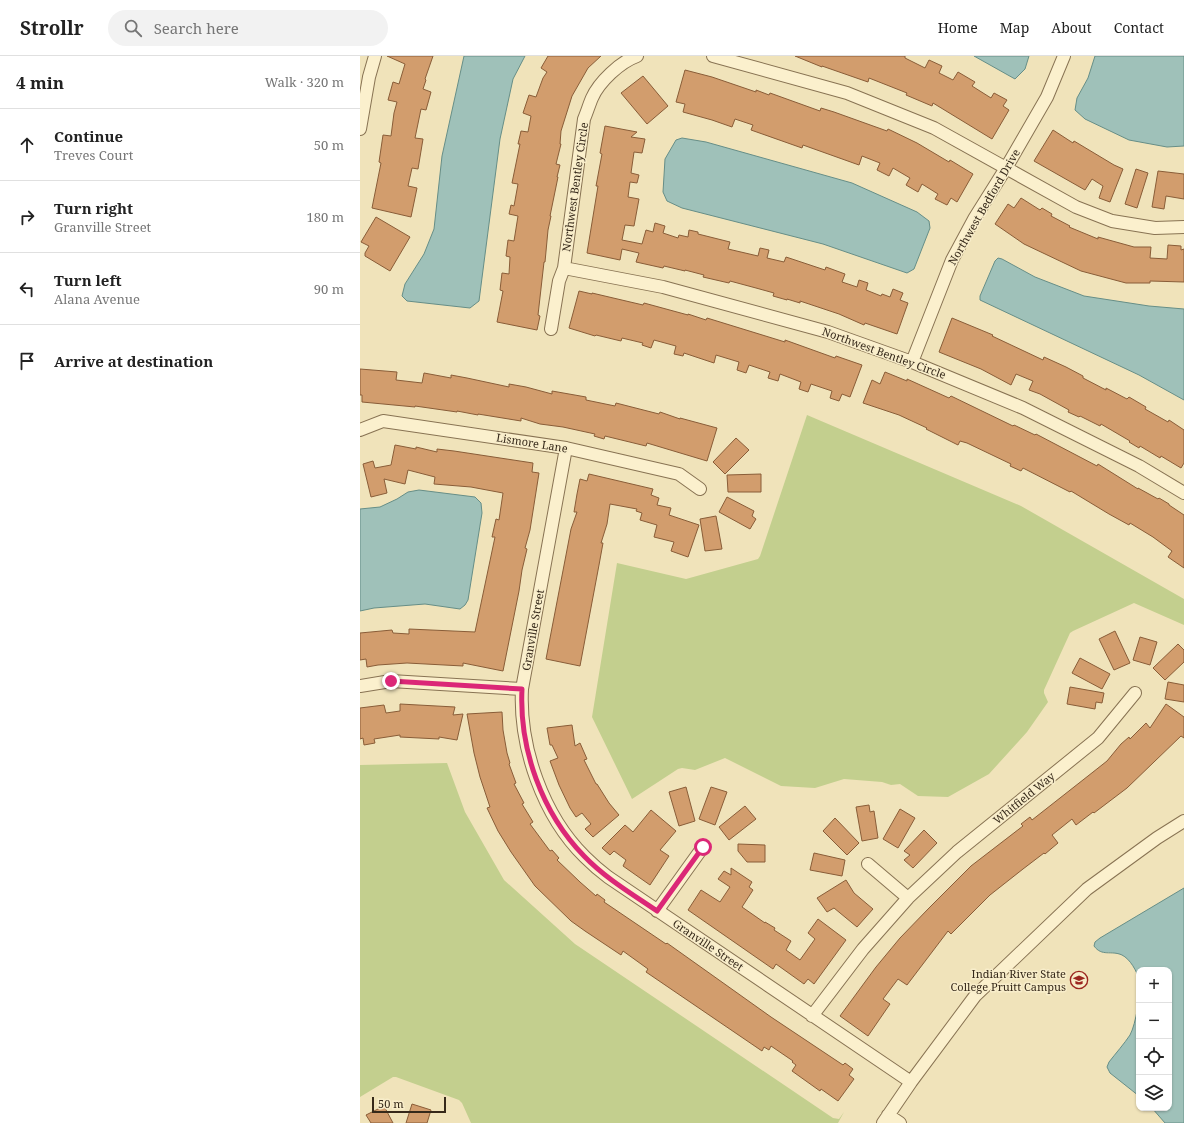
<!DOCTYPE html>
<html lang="en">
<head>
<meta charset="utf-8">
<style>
	:root { --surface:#fff; --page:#f2f2f2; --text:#222; --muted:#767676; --line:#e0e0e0 }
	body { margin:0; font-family:"Noto Serif",serif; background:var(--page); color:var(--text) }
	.controls { position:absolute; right:12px; bottom:12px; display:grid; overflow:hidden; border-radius:8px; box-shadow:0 1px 3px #0004 }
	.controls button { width:36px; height:36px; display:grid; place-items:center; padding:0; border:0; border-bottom:1px solid var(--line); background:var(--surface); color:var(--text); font:20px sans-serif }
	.scale { position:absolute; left:12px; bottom:10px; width:74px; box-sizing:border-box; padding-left:4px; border:2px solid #36291a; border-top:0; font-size:11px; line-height:14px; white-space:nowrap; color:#36291a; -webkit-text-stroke:3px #f8edca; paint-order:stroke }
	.stop { position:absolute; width:12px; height:12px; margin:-9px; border:3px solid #db2777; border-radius:50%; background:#fff }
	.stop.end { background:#db2777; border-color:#fff; box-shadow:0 1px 4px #0008 }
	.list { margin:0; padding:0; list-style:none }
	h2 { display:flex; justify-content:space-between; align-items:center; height:52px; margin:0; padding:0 16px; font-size:17px }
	h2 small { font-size:13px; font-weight:400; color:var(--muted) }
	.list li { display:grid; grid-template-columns:26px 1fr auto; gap:12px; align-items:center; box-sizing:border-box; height:72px; padding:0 16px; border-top:1px solid var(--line) }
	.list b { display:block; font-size:15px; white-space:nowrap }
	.list p { margin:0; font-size:13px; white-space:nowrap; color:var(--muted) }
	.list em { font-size:13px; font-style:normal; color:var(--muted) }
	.icon { flex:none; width:22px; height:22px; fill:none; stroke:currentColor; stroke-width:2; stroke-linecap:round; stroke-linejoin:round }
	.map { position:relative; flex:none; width:824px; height:1067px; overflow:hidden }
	header { display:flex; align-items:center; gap:24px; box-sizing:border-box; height:56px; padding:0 20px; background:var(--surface); border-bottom:1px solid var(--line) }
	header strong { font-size:19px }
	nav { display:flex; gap:22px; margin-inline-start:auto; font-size:14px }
	.search { width:280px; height:36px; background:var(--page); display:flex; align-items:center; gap:10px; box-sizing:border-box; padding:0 14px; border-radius:22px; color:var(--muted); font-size:15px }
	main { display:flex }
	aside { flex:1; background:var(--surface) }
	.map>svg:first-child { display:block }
	.green { fill:#c3cf8e }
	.water { fill:#9fc1b9; stroke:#668e87 }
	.building { fill:#d29d6d; stroke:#895d38 }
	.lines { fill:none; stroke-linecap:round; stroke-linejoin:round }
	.minor-casing { stroke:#887353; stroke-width:14 }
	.minor { stroke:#fbf0cd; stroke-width:12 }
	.route { stroke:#db2777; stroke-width:5 }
	.labels { text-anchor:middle; stroke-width:3; stroke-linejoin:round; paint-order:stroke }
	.street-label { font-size:11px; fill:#36291a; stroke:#f8edca }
	.poi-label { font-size:11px; fill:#36291a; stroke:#f8edca; text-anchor:end }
</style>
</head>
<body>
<header>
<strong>Strollr</strong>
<div class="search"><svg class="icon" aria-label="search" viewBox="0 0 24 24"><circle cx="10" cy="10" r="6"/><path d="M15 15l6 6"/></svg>Search here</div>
<nav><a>Home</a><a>Map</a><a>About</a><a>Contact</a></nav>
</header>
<main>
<aside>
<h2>4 min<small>Walk · 320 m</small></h2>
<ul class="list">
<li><svg class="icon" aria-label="ahead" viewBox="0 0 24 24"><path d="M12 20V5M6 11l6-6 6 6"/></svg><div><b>Continue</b><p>Treves Court</p></div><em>50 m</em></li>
<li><svg class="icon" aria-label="right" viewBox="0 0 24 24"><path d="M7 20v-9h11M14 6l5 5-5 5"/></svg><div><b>Turn right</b><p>Granville Street</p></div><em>180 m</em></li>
<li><svg class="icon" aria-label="left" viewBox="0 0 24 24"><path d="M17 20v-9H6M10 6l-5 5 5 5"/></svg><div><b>Turn left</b><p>Alana Avenue</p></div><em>90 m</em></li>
<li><svg class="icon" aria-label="arrive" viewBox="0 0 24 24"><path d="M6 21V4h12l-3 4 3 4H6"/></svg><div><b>Arrive at destination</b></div></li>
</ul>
</aside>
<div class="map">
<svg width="824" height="1067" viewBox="0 0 824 1067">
	<rect width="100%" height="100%" fill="#f0e3ba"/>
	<path class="green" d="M 447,359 L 661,450 L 824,543 L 824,569 L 774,547 L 713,575 L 710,577 L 684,634 L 684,637 L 688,646 L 667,676 L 629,718 L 588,741 L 558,740 L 540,728 L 531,729 L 522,726 L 484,723 L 455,732 L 421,730 L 365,702 L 335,714 L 322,712 L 318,713 L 272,743 L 232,661 L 257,507 L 326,523 L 398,503 L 400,500 Z
		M 87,707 L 105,756 L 144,824 L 215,888 L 473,1062 L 479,1063 L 484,1056 L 478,1067 L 111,1067 L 102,1047 L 99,1044 L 36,1021 L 33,1021 L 0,1041 L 0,709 Z"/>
	<path class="water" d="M 104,0 L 165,0 L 153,23 L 140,83 L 119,245 L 110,252 L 47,245 L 42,240 L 45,228 L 64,198 L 74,173 L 82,100 Z
		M 614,0 L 669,0 L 665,13 L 655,23 Z
		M 735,0 L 824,0 L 824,90 L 807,91 L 769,84 L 725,63 L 715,54 L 717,42 L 728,22 Z
		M 322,82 L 346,86 L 492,127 L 557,156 L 569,165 L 570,172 L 554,213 L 547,217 L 463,188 L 322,152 L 307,145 L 303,136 L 305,103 L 316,84 Z
		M 638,202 L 642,203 L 675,221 L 724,240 L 789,250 L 824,253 L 824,344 L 779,319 L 620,244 L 620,240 L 635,205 Z
		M 59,434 L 115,441 L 121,447 L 122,457 L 108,544 L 105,549 L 100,553 L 65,548 L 14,552 L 0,555 L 0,453 L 20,451 L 37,443 L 48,436 Z
		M 824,832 L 824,1067 L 805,1067 L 792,1052 L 809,1052 L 809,914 L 779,914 L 779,1040 L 750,1017 L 747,1011 L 749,1006 C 756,997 764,988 770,979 C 776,968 781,937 779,924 C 777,915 770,903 762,899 C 751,894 742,901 734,890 L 735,886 L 740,882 Z"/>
	<path class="building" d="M 27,0 L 73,0 L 65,23 L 66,24 L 63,33 L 71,36 L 66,54 L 61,53 L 55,82 L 63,83 L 58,113 L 52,112 L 48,130 L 57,132 L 51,161 L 12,152 L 21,107 L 19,106 L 23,79 L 31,80 L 34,57 L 37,46 L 28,44 L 33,26 L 39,28 L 45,8 Z
		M 188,0 L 241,0 L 228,12 L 212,40 L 201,75 L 200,88 L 201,88 L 196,108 L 200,109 L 197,121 L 198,121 L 190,160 L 191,160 L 188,174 L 185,206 L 184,206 L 178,259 L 180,260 L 177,274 L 137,266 L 143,235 L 140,234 L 142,217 L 149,218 L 150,201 L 146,200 L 148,184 L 154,185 L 158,160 L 149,158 L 151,149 L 154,150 L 158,128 L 152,127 L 160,88 L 158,88 L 161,75 L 168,76 L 171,60 L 163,57 L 169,39 L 176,41 L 183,22 L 187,16 L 181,12 Z
		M 435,0 L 545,0 L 545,2 L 565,12 L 569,4 L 582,10 L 579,17 L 593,24 L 598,16 L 615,26 L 612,30 L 631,42 L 634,37 L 647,44 L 643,50 L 649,54 L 632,83 L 573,47 L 572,50 L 546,39 L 547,37 L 509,22 L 508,26 L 462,10 L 462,11 Z
		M 325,14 L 352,21 L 396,36 L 396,34 L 409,39 L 410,37 L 460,55 L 461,52 L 474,56 L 527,75 L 528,73 L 557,87 L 589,106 L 590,104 L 613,118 L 597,146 L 591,142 L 587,149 L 575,143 L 578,138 L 562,128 L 558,136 L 546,129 L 550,122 L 533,112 L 529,120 L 517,114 L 520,107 L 502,100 L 499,109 L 443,89 L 442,92 L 391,74 L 393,69 L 375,63 L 372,71 L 352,64 L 323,56 L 325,48 L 316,46 Z
		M 283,20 L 308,50 L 287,68 L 261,37 Z
		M 245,70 L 277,76 L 271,81 L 285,83 L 282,97 L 274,96 L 271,117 L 279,119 L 277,127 L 270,126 L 268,141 L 279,143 L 274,170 L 265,169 L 262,184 L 282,188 L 286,174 L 293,176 L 295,167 L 305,170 L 303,177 L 318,182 L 319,179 L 328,181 L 329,174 L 338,176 L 338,178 L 370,186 L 368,193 L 398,200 L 400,192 L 409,194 L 407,202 L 424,206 L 426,201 L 465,214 L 466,211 L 485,218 L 482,226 L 497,231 L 499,224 L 508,227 L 506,234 L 521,240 L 522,238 L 530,241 L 533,233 L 543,237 L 540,244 L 548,247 L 537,278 L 505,267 L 504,269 L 479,258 L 440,245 L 440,247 L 427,243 L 427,244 L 413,240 L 414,237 L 396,232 L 370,225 L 369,227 L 343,221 L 344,219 L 325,214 L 325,215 L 304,210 L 303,212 L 276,206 L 279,197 L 262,193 L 260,204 L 227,197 L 238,130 L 236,130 L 242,98 L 240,97 Z
		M 693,74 L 713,87 L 714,85 L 754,109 L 763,113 L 750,146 L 739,142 L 743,130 L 732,123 L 725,134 L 674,105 Z
		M 776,113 L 788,117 L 777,152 L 765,148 Z
		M 798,115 L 824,118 L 824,143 L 806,140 L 804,153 L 792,151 Z
		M 661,142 L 680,154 L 682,152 L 692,158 L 691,160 L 710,170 L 709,171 L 738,183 L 738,181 L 774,191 L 791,191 L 790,202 L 807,203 L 808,189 L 821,190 L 821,194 L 824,193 L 824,226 L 790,225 L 790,227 L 766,227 L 721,215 L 664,188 L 635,168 L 648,148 L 654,152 Z
		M 16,161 L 50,181 L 30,215 L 5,200 L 5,197 L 9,190 L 1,186 Z
		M 219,235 L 232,238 L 232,237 L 283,249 L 284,247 L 328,259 L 328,258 L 346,264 L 347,262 L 425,286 L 425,284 L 475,302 L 476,300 L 502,309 L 490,341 L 482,338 L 479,345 L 470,342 L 472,335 L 451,328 L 448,336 L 439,333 L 441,326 L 420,318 L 418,325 L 408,322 L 410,316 L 389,309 L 386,317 L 377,314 L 379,306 L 356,299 L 354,307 L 324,297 L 323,300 L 314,298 L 316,290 L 294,284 L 291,292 L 282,289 L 283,287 L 262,282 L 261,285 L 236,279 L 235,280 L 209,272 Z
		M 592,262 L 633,279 L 632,280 L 683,304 L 684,301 L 706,311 L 723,320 L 723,322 L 746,334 L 746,332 L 767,343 L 769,341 L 786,351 L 785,353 L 808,366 L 809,364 L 824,374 L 824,407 L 821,412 L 801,400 L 800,402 L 780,390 L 779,392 L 769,386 L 770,385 L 741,368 L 740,370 L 720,360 L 719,361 L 708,356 L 709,354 L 680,338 L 669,334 L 673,325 L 656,318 L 651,329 L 621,313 L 579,296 Z
		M 0,313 L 37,316 L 36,324 L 62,327 L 64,317 L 91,322 L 91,319 L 107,322 L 149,331 L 149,328 L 166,331 L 192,338 L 192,335 L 226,341 L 226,344 L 255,350 L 256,347 L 299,358 L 300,356 L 320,363 L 320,362 L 357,372 L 347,405 L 287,387 L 286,390 L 245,380 L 244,383 L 234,380 L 235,378 L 203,371 L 180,368 L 161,362 L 161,365 L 118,358 L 118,359 L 97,355 L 97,356 L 55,350 L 55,351 L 2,346 L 2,339 L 0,339 Z
		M 525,316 L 547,325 L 547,323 L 589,342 L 591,340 L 653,370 L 654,369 L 675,379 L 676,378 L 737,410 L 738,408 L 778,433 L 778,432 L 798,443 L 799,442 L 809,448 L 809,449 L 824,459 L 824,512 L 808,501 L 812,495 L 793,481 L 770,467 L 769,469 L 749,458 L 711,435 L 710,436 L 663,412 L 661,415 L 650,410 L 651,408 L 607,387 L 600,385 L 598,389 L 566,373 L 567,372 L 539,359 L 503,347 L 512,324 L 520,328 Z
		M 376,382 L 389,394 L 365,418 L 353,406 Z
		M 35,389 L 56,393 L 56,391 L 77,396 L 77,393 L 94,395 L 173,407 L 172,416 L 179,417 L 170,474 L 165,492 L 167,493 L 162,514 L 159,535 L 143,615 L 103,607 L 103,610 L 47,607 L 18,609 L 7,611 L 6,603 L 0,604 L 0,577 L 32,574 L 33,577 L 49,578 L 49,573 L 115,576 L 135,481 L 132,481 L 136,463 L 139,464 L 143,437 L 111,431 L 74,428 L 75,421 L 48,414 L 45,428 L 24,423 L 27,437 L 11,441 L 3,408 L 13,405 L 15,412 L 31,409 Z
		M 229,418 L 293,433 L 291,439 L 299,442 L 297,449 L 311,452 L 309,459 L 339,469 L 328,501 L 311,495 L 314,486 L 294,481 L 297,469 L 280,464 L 282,457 L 276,455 L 277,453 L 250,448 L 247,468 L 241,487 L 243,487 L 239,509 L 220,610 L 186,603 L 211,473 L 217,456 L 214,456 L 217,438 L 220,423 L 227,425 Z
		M 401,418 L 401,436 L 368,436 L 367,419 Z
		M 367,441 L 394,455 L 392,460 L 396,463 L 390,473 L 359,456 Z
		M 356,460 L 362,493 L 345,495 L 340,463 Z
		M 755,575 L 770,607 L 754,614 L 739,583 Z
		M 780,581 L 797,586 L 790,609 L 773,604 Z
		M 818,588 L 824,594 L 824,606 L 805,624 L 793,612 Z
		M 720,602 L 750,618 L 742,633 L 712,617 Z
		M 808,626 L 824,629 L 824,646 L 805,643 Z
		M 710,631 L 744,637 L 742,647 L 736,646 L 735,653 L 707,648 Z
		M 40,648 L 95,651 L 93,659 L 103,658 L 97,684 L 79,681 L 79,683 L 40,681 L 40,679 L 14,683 L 15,687 L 4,689 L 3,682 L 0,683 L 0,652 L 24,649 L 26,657 L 40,655 Z
		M 806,648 L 824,661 L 824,682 L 821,680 L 767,732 L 734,757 L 733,756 L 716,769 L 712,763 L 692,779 L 698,787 L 685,798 L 684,797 L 663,813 L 630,839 L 591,878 L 588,875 L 547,929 L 538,923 L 523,943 L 530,948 L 508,980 L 480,960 L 516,911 L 540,882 L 569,852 L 611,810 L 663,770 L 661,768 L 670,761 L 672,764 L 728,720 L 747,705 L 761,688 L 769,681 L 770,683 L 786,667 L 790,672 Z
		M 142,656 L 143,674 L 147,697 L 150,707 L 149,708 L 156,727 L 154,728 L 164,747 L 162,748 L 173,766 L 170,768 L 190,795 L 192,794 L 199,802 L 197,804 L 220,826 L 236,840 L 237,838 L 245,844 L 244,846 L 306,888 L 307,887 L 411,961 L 483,1009 L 485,1007 L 493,1013 L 489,1019 L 494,1023 L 478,1045 L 461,1033 L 460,1035 L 432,1015 L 436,1009 L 432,1006 L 433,1005 L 411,990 L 409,994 L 404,991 L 402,995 L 286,916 L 288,913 L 263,895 L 261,899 L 225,875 L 211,865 L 175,830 L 151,796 L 138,775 L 127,752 L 130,751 L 120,721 L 114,697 L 107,658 Z
		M 212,669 L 215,690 L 220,687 L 227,703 L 224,704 L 236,728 L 237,728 L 249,747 L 259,759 L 233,781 L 225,773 L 231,768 L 222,757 L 216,761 L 210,752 L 199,729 L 190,705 L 198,702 L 192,689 L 190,689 L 187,672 Z
		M 326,731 L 335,765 L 319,770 L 309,736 Z
		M 351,731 L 367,736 L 355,769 L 339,763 Z
		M 509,749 L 510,756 L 514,755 L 518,782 L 502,785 L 496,751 Z
		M 385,750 L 396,763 L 369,784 L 359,771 Z
		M 540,753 L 555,762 L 538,792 L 523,783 Z
		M 291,754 L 316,775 L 300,794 L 309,800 L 290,829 L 263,810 L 266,804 L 254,795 L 250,799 L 242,792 L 265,769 L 273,776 Z
		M 475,762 L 499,787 L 487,799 L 463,775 Z
		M 564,774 L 577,787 L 553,812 L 544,804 L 550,799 L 544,795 Z
		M 378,788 L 405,789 L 405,806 L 387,806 L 378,795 Z
		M 454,797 L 485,804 L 482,820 L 450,814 Z
		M 371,812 L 392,826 L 389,831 L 393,834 L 382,851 L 405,867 L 405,866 L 415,872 L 414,874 L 431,885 L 426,894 L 440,904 L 455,883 L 448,877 L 458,863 L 486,884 L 454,928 L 448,923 L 444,928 L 416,908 L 413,913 L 328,854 L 341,834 L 360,846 L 370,831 L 358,823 L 364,815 L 371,819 Z
		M 486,824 L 494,837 L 513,853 L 497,871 L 474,852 L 467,856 L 457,842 Z
		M 52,1048 L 71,1054 L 67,1067 L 46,1067 Z
		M 24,1050 L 33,1067 L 11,1067 L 6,1059 Z"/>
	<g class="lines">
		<defs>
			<path id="minor" d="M 277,0 C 260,6 239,26 232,42 C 229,49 227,56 224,63 L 204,212 L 303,231 L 468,276 L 552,306 L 663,352 L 779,410 L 824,437
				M 353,0 L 487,37 L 574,72 L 716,151 L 752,165 L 795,172 L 824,171
				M 0,73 L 9,21 L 15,0
				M 191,273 L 199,225 L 204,212
				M 552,306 L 592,204 L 614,163 L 646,112 L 687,41 L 704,0
				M 0,374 L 23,365 L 206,392 L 319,418 L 340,433
				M 206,392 L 162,633 C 159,691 183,760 225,801 C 232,808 240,815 248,821 L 551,1026
				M 0,630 L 31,625 L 162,633
				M 508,808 L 548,842
				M 297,855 L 343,791
				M 452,960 L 503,893 L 548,842 L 597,796 L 738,682 L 775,637
				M 528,1059 L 540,1067
				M 523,1067 L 551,1026 L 615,940 L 727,833 L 797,782 L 824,765"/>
		</defs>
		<use href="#minor" class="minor-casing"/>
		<use href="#minor" class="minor"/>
	</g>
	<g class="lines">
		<path class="route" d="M 31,625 L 162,633 C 159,693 182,757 224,800 C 245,822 272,838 297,855 L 343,791"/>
	</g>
	<defs>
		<symbol id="university-ring" viewBox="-11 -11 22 22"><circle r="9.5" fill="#f8edca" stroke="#9b261f" stroke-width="1.5"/><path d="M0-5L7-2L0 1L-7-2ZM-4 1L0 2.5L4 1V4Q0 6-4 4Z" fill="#9b261f"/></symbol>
	</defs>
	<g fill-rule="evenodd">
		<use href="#university-ring" x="709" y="914" width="20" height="20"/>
	</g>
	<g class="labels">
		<g class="street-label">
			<text transform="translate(215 131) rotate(-82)" y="4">Northwest Bentley Circle</text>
			<text transform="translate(624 151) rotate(-60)" y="4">Northwest Bedford Drive</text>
			<text transform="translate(524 297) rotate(20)" y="4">Northwest Bentley Circle</text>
			<text transform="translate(172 387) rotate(9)" y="4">Lismore Lane</text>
			<text transform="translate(173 574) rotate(-80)" y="4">Granville Street</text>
			<text transform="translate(664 742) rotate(-39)" y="4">Whitfield Way</text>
			<text transform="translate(348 889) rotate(34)" y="4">Granville Street</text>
		</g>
		<g class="poi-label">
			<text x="706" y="922">Indian River State<tspan x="706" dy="13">College Pruitt Campus</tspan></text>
		</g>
	</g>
</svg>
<div class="controls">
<button>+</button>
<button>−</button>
<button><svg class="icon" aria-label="locate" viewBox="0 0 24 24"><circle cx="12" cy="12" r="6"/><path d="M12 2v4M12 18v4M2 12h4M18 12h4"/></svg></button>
<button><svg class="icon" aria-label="layers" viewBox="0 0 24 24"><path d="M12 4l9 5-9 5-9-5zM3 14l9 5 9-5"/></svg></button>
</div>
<div class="scale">50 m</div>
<div class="stop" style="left:343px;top:791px"></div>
<div class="stop end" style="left:31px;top:625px"></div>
</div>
</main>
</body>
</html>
